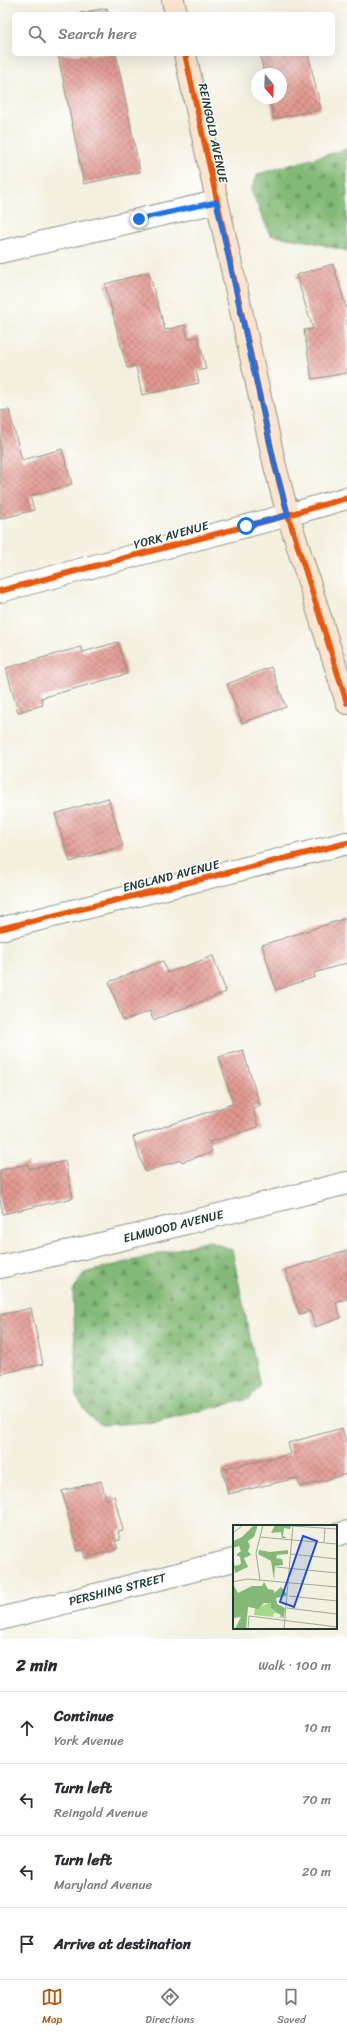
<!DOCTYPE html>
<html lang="en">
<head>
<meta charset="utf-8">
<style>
	:root { --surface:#fff; --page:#f2f2f3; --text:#2b2b33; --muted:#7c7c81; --line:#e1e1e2; --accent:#b45309 }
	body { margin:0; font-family:Sriracha,sans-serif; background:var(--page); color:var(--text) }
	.compass { position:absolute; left:251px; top:68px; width:36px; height:36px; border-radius:50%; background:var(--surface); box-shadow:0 4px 16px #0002; rotate:161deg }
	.stop { position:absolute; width:12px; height:12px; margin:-9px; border:3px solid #1a73e8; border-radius:50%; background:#fff }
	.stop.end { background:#1a73e8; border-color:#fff; box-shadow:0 1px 4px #0008 }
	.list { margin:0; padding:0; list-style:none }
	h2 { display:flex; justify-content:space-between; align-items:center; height:52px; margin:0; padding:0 16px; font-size:17px }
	h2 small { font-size:13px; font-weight:400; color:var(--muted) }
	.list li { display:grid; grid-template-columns:26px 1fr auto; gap:12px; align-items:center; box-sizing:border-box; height:72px; padding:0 16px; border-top:1px solid var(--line) }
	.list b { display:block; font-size:15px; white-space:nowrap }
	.list p { margin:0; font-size:13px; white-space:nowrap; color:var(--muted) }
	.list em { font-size:13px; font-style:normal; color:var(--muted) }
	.icon { flex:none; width:22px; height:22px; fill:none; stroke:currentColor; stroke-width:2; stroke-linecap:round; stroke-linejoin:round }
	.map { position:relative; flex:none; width:347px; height:1639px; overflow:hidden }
	.search { position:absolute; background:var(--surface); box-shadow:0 4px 16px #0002; left:12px; right:12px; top:12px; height:44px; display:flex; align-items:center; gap:10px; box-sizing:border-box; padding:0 14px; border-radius:6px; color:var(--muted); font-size:15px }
	.sheet { height:340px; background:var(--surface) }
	nav { display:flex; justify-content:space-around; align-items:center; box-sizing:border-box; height:56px; border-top:1px solid var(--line); background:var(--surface); font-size:11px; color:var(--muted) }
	nav a { display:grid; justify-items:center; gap:2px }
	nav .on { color:var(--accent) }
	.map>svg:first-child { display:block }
	.forest { fill:url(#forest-firs); stroke:#517b55 }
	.building { fill:url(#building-cross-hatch) }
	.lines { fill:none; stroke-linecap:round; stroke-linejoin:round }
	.street-casing { stroke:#8a968a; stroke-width:24 }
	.secondary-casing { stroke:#8a968a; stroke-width:24 }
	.street { stroke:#fff; stroke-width:22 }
	.secondary { stroke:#fbe5cf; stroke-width:22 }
	.cycleway-casing { stroke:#fff; stroke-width:8 }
	.cycleway { stroke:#e8590c; stroke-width:6 }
	.route { stroke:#1a73e8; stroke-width:5 }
	.labels { text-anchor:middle; stroke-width:3; stroke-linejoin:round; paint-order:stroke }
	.street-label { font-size:12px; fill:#1f3d34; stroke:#fff }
	.inset-road { fill:none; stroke:#9fa89b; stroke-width:1 }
	.view { fill:#1d4ed8; fill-opacity:0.15; stroke:#1d4ed8; stroke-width:2 }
	.inset-edge { fill:none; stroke:#1f3d34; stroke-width:2 }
</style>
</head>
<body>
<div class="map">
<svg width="347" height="1639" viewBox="0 0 347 1639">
	<defs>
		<pattern id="forest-firs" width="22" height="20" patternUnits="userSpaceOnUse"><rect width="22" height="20" fill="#83b976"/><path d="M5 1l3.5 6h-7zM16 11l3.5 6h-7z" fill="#6b9862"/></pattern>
		<pattern id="building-cross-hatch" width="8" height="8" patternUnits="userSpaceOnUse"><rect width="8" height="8" fill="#e29991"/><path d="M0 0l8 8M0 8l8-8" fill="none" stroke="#b77e77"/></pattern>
	</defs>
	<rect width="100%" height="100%" fill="#fff"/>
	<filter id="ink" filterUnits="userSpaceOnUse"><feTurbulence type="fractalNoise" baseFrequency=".025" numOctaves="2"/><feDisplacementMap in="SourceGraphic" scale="8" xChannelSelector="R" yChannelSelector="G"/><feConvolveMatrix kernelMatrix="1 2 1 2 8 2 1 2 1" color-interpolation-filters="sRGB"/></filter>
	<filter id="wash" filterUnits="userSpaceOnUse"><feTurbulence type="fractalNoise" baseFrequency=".012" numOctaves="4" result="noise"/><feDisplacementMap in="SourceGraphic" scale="16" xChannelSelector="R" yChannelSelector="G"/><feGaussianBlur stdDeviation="0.9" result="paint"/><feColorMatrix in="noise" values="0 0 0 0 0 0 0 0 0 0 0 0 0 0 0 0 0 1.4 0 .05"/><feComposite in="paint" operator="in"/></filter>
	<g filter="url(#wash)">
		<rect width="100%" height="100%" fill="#f4f0df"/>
		<path class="forest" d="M 347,149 L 347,251 L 312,242 L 270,235 L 251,190 L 258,174 Z
			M 209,1241 L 232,1250 L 260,1386 L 249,1399 L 155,1422 L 102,1425 L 90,1417 L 77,1398 L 73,1291 L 84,1273 Z"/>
		<g id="blocks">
			<path class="building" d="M 107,8 L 108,14 L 74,14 Z
				M 58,54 L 116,54 L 140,172 L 84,184 Z
				M 260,54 L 308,54 L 321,109 L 274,119 L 270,98 L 281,98 L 281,74 L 264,74 Z
				M 333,264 L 347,310 L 347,373 L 312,379 L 304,330 L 313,329 L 296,275 Z
				M 149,272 L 165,330 L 185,325 L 188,339 L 198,336 L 206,369 L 196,371 L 199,383 L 142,395 L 136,366 L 127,368 L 105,284 Z
				M 9,410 L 22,460 L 62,449 L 72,484 L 30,496 L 34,510 L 0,519 L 0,411 Z
				M 118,642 L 127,674 L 41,698 L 43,705 L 18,712 L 6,668 L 81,647 L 83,652 Z
				M 271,667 L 286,707 L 242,723 L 227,684 Z
				M 108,798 L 123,846 L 70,862 L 55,814 Z
				M 347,918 L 347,963 L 314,973 L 315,977 L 276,990 L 262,945 Z
				M 213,956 L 226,992 L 153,1020 L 150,1011 L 123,1021 L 109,982 L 163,961 L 167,973 Z
				M 243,1050 L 260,1106 L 253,1108 L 258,1127 L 209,1142 L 212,1152 L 182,1162 L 181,1160 L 145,1172 L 133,1137 L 233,1104 L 219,1057 Z
				M 65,1161 L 73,1198 L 3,1214 L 0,1200 L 0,1170 L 28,1164 L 29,1169 Z
				M 347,1250 L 347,1299 L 336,1303 L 341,1318 L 315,1327 L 310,1311 L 299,1314 L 285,1270 Z
				M 31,1308 L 43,1364 L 0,1374 L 0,1315 Z
				M 342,1428 L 347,1446 L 347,1474 L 300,1487 L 297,1478 L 228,1494 L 222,1469 L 291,1454 L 288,1443 Z
				M 101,1481 L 106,1499 L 114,1496 L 123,1530 L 118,1531 L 120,1540 L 115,1541 L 118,1549 L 85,1558 L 83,1550 L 77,1551 L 62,1491 Z"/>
		</g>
	</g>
	<g filter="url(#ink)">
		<use href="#blocks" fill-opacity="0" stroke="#8a968a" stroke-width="1"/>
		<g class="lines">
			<defs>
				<g id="street">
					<path d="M 0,252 L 216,202"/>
					<path d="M 0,591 L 288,515 L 347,498"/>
					<path d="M 0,929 L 347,843"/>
					<path id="s1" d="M 0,1267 L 118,1240 L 347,1183"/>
					<path d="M 336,1535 L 347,1532"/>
					<path id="s2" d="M 0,1619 L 234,1560"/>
				</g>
				<path id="secondary" d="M 173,0 L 176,14
					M 185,54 L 275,466 L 288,515 L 347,703"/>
			</defs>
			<use href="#street" class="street-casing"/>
			<use href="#secondary" class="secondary-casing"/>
			<use href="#street" class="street"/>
			<use href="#secondary" class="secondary"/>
			<defs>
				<path id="cycleway" d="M 185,54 L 275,466 L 288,515 L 347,703
					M 0,591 L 288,515 L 347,498
					M 0,929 L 347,843"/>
			</defs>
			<use href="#cycleway" class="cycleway-casing"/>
			<use href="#cycleway" class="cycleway"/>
		</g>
	</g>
	<g class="lines" filter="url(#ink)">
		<path class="route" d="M 139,219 L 216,202 L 275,466 L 288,515 L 246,526"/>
	</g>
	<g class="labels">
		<g class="street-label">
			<text transform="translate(213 133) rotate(78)" y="4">REINGOLD AVENUE</text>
			<text transform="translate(171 535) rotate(-15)" y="4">YORK AVENUE</text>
			<text transform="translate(171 876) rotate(-14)" y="4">ENGLAND AVENUE</text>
			<text dy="4" stroke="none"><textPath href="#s1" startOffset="178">ELMWOOD AVENUE</textPath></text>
			<text dy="4" stroke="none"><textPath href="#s2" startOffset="121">PERSHING STREET</textPath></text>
		</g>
	</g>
	<g transform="translate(233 1525)">
		<rect width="104" height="104" fill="#f4f0df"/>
		<path d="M 37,77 L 41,85 L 51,91 L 51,93 L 41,92 L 47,92 L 47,89 L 41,88 L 40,92 L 21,90 L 22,82 L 25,83 Z" fill="#a4d98a"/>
		<path d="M 21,0 L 24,0 L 24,3 L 21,12 L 15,16 L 17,21 L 15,26 L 18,30 L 11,33 L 15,42 L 2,48 L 0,35 L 2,41 L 8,39 L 7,32 L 3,30 L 8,26 L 6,21 L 0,23 L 0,16 L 9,12 ZM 42,0 L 58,1 L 57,4 L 51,3 L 50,11 L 54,13 L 49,13 L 48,7 L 38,8 ZM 26,25 L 37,27 L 55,25 L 55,29 L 44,30 L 43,33 L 49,34 L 50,38 L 50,40 L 42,41 L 41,55 L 38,36 L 25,29 ZM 31,57 L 35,64 L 41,65 L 41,68 L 48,62 L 54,69 L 53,71 L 43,73 L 44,79 L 52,83 L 51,92 L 38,83 L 38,78 L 31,78 L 25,84 L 15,82 L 13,104 L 2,104 L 8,92 L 0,93 L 0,59 L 5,68 L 19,61 L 29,61 Z" fill="#83b976"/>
		<path class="inset-road" d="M 60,1 L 104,4M 0,8 L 10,0M 27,12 L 104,19M 91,17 L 92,3M 58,29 L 104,34M 43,42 L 104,48M 27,55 L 23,28 L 30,0M 0,57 L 14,54 L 104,62M 56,71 L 104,76M 54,83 L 104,89M 15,104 L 16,91 L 104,102M 51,104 L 60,0"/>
		<path class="view" d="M 70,11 L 84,16 L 61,82 L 47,77 Z"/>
		<rect width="104" height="104" class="inset-edge"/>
	</g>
</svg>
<svg class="compass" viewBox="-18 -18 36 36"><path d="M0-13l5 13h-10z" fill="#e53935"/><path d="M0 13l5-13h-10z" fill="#7c7c81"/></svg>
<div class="stop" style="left:246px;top:526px"></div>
<div class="stop end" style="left:139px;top:219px"></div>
<div class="search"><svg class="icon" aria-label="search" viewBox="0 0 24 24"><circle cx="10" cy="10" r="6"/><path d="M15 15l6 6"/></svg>Search here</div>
</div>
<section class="sheet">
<h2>2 min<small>Walk · 100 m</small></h2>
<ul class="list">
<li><svg class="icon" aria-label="ahead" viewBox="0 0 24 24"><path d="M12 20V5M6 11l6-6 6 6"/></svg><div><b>Continue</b><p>York Avenue</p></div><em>10 m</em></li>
<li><svg class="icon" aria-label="left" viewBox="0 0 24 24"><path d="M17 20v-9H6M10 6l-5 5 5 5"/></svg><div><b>Turn left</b><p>Reingold Avenue</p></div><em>70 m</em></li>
<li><svg class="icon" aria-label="left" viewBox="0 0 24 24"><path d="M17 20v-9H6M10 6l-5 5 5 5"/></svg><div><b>Turn left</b><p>Maryland Avenue</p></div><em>20 m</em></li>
<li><svg class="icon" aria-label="arrive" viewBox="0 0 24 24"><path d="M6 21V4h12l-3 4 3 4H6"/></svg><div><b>Arrive at destination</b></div></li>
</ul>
</section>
<nav>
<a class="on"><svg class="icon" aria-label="map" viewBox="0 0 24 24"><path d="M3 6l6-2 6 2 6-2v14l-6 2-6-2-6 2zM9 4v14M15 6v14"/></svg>Map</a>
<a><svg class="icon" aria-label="directions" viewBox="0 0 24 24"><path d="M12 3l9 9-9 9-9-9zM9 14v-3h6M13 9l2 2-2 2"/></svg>Directions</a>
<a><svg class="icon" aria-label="saved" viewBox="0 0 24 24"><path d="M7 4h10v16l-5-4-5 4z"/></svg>Saved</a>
</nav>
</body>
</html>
